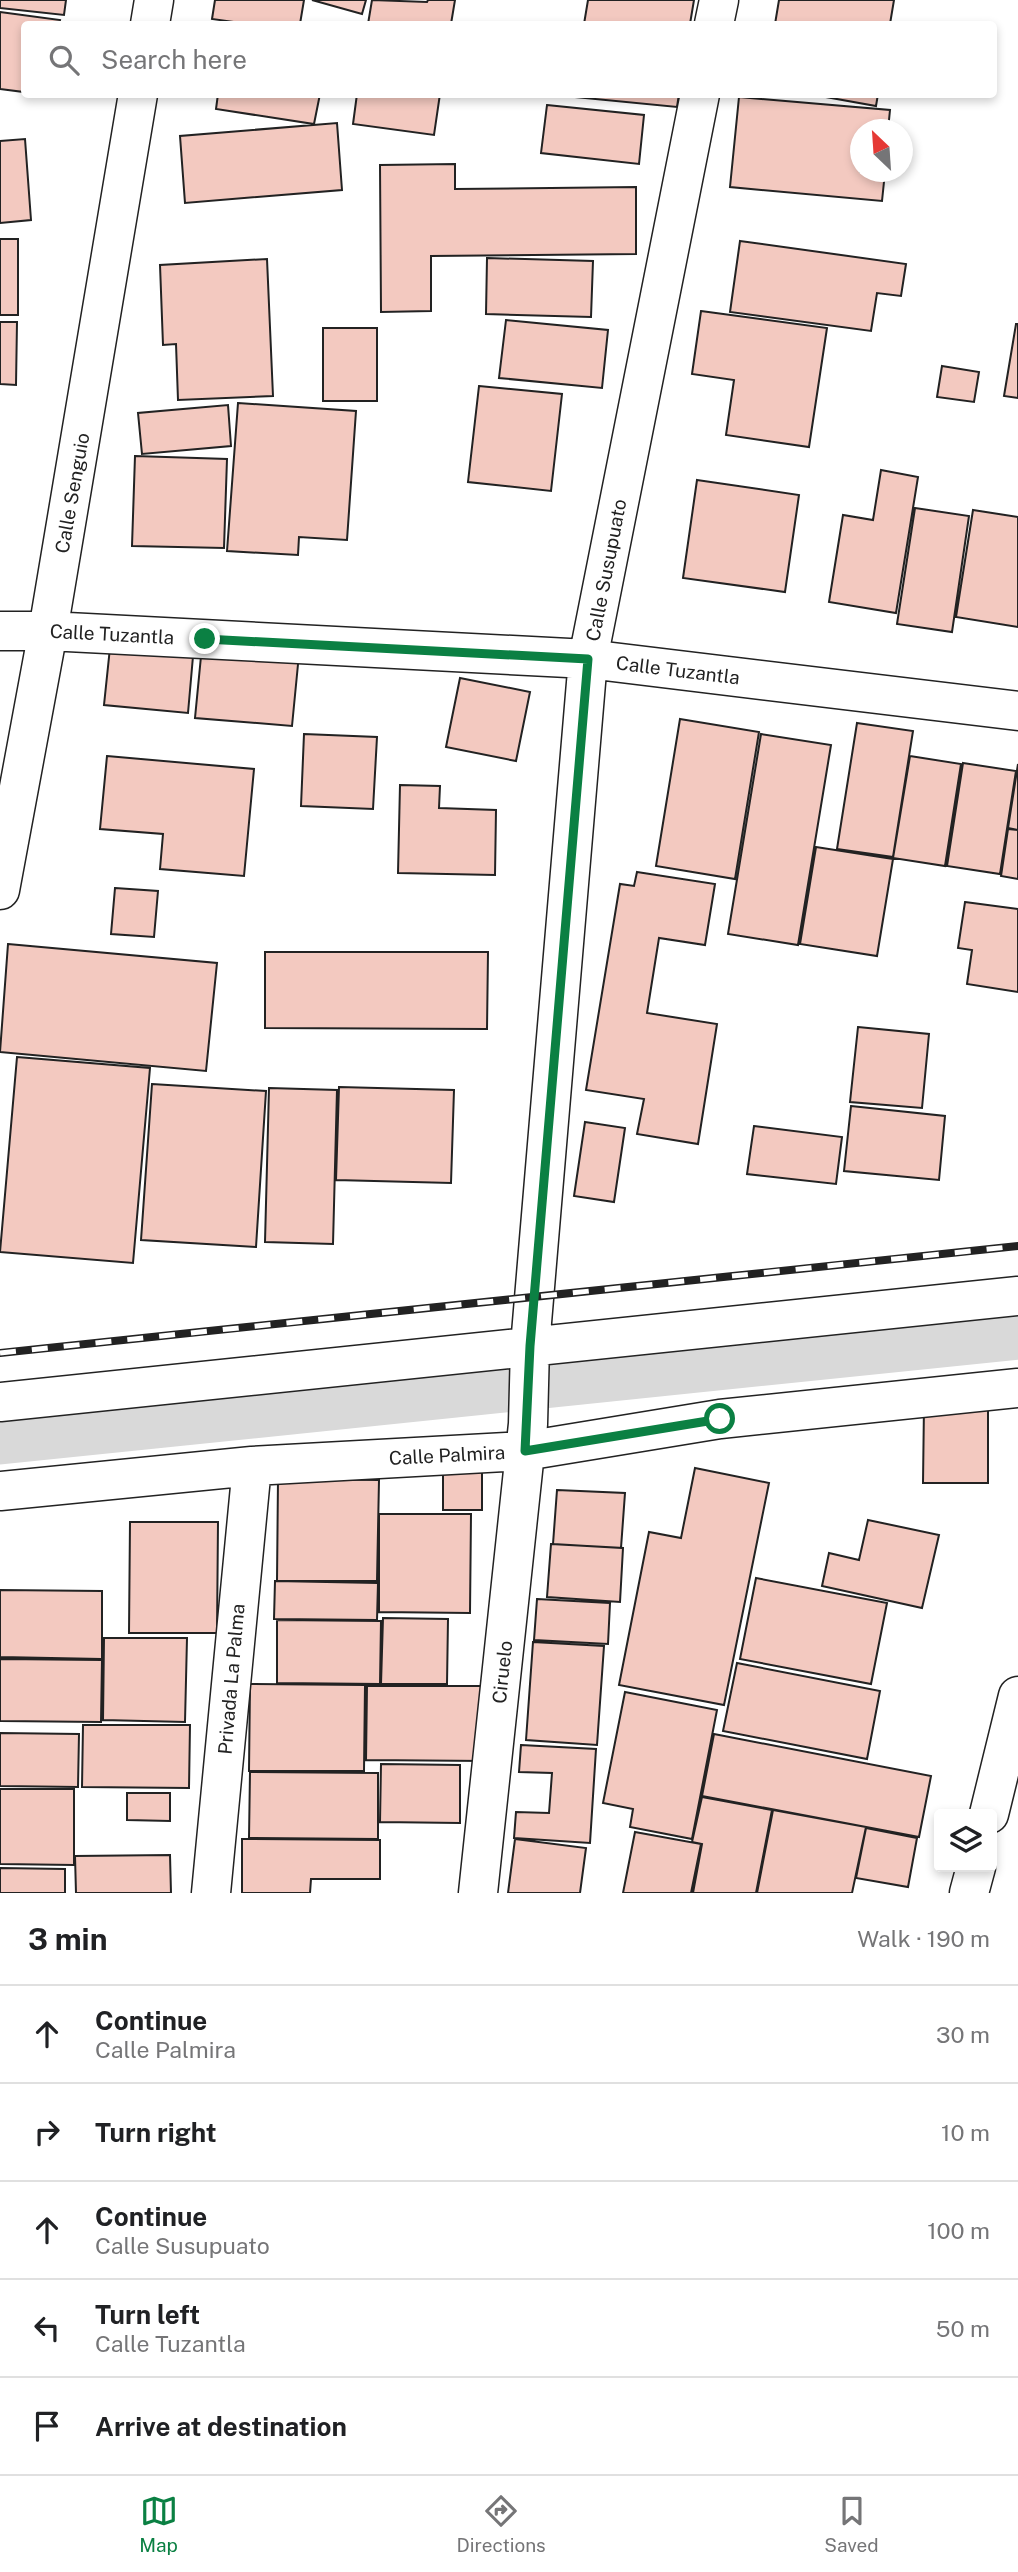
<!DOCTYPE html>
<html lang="en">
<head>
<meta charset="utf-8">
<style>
	:root { --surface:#fff; --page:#f2f2f2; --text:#202124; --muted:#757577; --line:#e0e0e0; --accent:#0b8043 }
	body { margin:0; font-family:"Public Sans",sans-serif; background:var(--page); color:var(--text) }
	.controls { position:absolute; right:21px; bottom:21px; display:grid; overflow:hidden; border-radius:7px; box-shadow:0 4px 10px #0003 }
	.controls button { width:63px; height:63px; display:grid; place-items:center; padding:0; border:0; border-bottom:2px solid var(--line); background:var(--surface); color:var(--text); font:35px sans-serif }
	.compass { position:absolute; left:850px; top:119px; width:63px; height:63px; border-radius:50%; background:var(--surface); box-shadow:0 4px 10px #0003; rotate:335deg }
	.stop { position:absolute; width:21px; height:21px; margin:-16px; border:5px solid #0b8043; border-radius:50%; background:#fff }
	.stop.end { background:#0b8043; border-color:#fff; box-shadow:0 2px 7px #0008 }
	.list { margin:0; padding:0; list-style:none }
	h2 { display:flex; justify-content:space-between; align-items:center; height:91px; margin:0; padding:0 28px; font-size:30px }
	h2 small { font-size:23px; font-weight:400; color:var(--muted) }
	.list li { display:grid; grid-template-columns:46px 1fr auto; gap:21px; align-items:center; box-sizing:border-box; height:98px; padding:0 28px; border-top:2px solid var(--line) }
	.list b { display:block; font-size:26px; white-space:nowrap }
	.list p { margin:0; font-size:23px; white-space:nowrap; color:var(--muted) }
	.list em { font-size:23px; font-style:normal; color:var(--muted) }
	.icon { flex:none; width:38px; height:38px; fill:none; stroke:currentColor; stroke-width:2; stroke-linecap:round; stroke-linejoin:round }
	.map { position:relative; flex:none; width:1018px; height:1893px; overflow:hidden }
	.search { position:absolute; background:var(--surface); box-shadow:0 4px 10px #0003; left:21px; right:21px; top:21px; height:77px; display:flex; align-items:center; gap:18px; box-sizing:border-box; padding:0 24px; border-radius:7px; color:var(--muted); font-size:26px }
	.sheet { height:581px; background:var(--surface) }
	nav { display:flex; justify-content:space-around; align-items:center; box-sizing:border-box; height:98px; border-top:2px solid var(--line); background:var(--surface); font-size:19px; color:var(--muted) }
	nav a { display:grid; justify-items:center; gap:4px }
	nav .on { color:var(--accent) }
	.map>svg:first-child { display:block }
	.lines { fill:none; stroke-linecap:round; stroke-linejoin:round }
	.canal { stroke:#d9d9d9; stroke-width:51 }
	.building { fill:#f3c9c0; stroke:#222; stroke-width:2 }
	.street-casing { stroke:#222; stroke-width:41 }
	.street { stroke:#fff; stroke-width:38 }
	.rail-casing { stroke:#222; stroke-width:8 }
	.rail { stroke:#fff; stroke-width:5; stroke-dasharray:16; stroke-linecap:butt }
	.route { stroke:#0b8043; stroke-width:9 }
	.labels { text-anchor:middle; stroke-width:5; stroke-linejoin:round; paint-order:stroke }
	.street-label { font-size:19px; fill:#222; stroke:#fff }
</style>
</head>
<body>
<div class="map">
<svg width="1018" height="1893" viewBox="0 0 1018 1893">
	<rect width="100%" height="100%" fill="#fff"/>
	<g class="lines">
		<path class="canal" d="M 0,1439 L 1018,1334"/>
	</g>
	<path class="building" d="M 0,0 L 66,0 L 64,15 L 0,8 Z
		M 215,0 L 304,0 L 300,24 L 248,24 L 212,19 Z
		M 312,0 L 366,0 L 362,14 Z
		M 372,0 L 427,2 L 428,0 L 455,0 L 451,24 L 368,24 Z
		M 588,0 L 694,0 L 690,24 L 584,24 Z
		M 779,0 L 894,0 L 890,24 L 775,24 Z
		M 0,12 L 60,20 L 59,24 L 24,24 L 24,92 L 0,89 Z
		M 218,94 L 320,94 L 314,124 L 216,109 Z
		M 357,94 L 440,94 L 434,135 L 353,124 Z
		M 544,94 L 679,94 L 677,107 Z
		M 809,94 L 878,94 L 876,106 Z
		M 739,97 L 890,110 L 888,130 L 860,130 L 860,172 L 885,172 L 882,201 L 730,187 Z
		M 547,105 L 644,115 L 639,164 L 541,153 Z
		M 337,123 L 342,190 L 185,203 L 180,136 Z
		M 25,139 L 31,220 L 0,223 L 0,141 Z
		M 455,164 L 455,189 L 636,187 L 636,254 L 431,256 L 431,311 L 381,312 L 380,165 Z
		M 0,239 L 18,239 L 18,315 L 0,315 Z
		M 740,241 L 906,264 L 901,296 L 877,293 L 871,331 L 730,312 Z
		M 487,258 L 593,261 L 591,317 L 486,314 Z
		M 267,259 L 273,396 L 178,400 L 176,344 L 163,345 L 160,265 Z
		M 701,311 L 827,328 L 809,447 L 726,435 L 734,380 L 692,374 Z
		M 506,320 L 608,330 L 602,388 L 499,378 Z
		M 0,322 L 17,322 L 16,385 L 0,384 Z
		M 1016,324 L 1018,324 L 1018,398 L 1004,396 Z
		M 323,328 L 377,328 L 377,401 L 323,401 Z
		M 942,366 L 979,372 L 974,402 L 937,397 Z
		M 479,386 L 562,394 L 551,491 L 468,482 Z
		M 238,403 L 356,411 L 347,540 L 299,537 L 298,555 L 227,551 Z
		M 228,405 L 231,446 L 142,454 L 138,413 Z
		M 135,456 L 227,459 L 224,548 L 132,546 Z
		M 881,470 L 918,477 L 896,613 L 829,602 L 843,515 L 873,520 Z
		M 697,480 L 799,495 L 785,592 L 683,578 Z
		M 915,508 L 969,516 L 952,632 L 897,624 Z
		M 973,510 L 1018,517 L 1018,627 L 956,617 Z
		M 111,638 L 194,645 L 188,713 L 104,705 Z
		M 202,646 L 299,654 L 292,726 L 195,718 Z
		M 460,678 L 530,692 L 516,761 L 446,747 Z
		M 680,719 L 759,732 L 735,879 L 656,866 Z
		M 857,723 L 913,731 L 893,857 L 837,849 Z
		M 304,734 L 377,737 L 373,809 L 301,806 Z
		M 761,734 L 831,745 L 798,945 L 728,934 Z
		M 107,756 L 254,769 L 244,876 L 160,869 L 163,834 L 100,829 Z
		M 910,756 L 961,764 L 945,866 L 893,858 Z
		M 963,763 L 1016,771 L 1000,874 L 947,866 Z
		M 1018,764 L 1018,830 L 1008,828 Z
		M 400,785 L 440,786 L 439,808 L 496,810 L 495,875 L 398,873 Z
		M 1008,829 L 1018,830 L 1018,879 L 1001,876 Z
		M 816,847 L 893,859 L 877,956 L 800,944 Z
		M 637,872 L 715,884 L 705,945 L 659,938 L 647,1013 L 717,1024 L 698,1144 L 637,1134 L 644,1099 L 586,1090 L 620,884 L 634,886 Z
		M 115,888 L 158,891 L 154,937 L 111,934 Z
		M 965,902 L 1018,909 L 1018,992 L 967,984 L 972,950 L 958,948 Z
		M 8,944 L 217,963 L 206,1071 L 0,1052 Z
		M 265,952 L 488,952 L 487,1029 L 265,1028 Z
		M 858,1027 L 929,1034 L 922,1108 L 850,1102 Z
		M 17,1057 L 150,1068 L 133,1263 L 0,1252 Z
		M 152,1084 L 266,1091 L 256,1247 L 141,1240 Z
		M 339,1087 L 454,1090 L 451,1183 L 336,1180 Z
		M 269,1088 L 337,1090 L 333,1244 L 265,1242 Z
		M 851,1106 L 945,1116 L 939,1180 L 844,1171 Z
		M 585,1122 L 625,1128 L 614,1202 L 574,1196 Z
		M 754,1126 L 842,1137 L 836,1184 L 747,1174 Z
		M 924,1405 L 988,1405 L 988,1483 L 923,1483 Z
		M 443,1463 L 482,1464 L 482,1510 L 443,1510 Z
		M 695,1468 L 769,1483 L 724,1705 L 619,1685 L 649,1532 L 681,1538 Z
		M 278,1479 L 379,1480 L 377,1581 L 277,1581 Z
		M 557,1490 L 625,1493 L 621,1548 L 553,1544 Z
		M 379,1514 L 471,1514 L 470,1613 L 379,1612 Z
		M 868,1520 L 939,1535 L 922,1608 L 822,1586 L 829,1553 L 859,1560 Z
		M 130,1522 L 218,1522 L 217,1633 L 129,1633 Z
		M 551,1544 L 623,1548 L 620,1602 L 547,1597 Z
		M 756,1578 L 887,1603 L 871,1684 L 740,1659 Z
		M 275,1581 L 378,1583 L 377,1620 L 274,1619 Z
		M 0,1590 L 102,1591 L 102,1659 L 0,1657 Z
		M 537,1599 L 610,1603 L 608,1644 L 534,1640 Z
		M 383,1618 L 448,1619 L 447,1684 L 381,1684 Z
		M 277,1620 L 381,1621 L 380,1684 L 277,1683 Z
		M 104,1638 L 187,1638 L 185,1722 L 103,1720 Z
		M 533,1642 L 604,1646 L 597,1745 L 526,1740 Z
		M 0,1659 L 102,1660 L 101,1722 L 0,1721 Z
		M 737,1663 L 880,1691 L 867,1759 L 723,1731 Z
		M 250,1684 L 365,1685 L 364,1771 L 249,1771 Z
		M 367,1686 L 486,1686 L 485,1761 L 366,1760 Z
		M 625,1692 L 717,1710 L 692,1839 L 630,1827 L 633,1809 L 603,1803 Z
		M 83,1725 L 190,1725 L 189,1788 L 82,1787 Z
		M 0,1733 L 79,1734 L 78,1787 L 0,1786 Z
		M 714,1734 L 931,1776 L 919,1837 L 702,1796 Z
		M 521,1745 L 596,1749 L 590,1843 L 514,1838 L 516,1812 L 549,1813 L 552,1773 L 519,1772 Z
		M 381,1764 L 460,1765 L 460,1823 L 380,1822 Z
		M 250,1772 L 378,1773 L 378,1839 L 249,1838 Z
		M 0,1789 L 74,1789 L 74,1865 L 0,1864 Z
		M 127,1793 L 170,1793 L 170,1821 L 127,1820 Z
		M 702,1797 L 772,1810 L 756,1893 L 693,1893 L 702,1844 L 692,1842 Z
		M 773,1810 L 866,1827 L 852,1893 L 757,1893 Z
		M 866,1828 L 917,1838 L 908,1887 L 856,1878 Z
		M 635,1832 L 701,1844 L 691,1893 L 623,1893 Z
		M 242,1839 L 380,1840 L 380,1879 L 311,1879 L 310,1893 L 242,1893 Z
		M 515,1839 L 586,1848 L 580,1893 L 508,1893 Z
		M 170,1855 L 171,1893 L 76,1893 L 75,1856 Z
		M 0,1868 L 65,1869 L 65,1893 L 0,1893 Z"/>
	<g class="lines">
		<defs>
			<path id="street" d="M 150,24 L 154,0
				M 714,24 L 719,0
				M 0,631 L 48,631 L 588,659 L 1018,711
				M 0,890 L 48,631 L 138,94
				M 0,1402 L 1018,1296
				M 0,1491 L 252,1466 L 525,1451 L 720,1419 L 1018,1388
				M 989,1814 L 1018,1696
				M 211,1893 L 252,1466
				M 478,1893 L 528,1424 L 530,1346 L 588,659 L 700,94
				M 969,1893 L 976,1867"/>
		</defs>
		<use href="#street" class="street-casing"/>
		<use href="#street" class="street"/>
		<defs>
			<path id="rail" d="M 0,1353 L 1018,1246"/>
		</defs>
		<use href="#rail" class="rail-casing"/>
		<use href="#rail" class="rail"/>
	</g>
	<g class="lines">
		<path class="route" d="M 205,639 L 588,659 L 530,1346 L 525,1451 L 720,1419"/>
	</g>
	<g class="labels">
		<g class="street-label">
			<text transform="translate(72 493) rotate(-80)" y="7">Calle Senguio</text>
			<text transform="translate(606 570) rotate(-79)" y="7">Calle Susupuato</text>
			<text transform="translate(112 634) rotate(3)" y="7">Calle Tuzantla</text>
			<text transform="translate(678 670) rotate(7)" y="7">Calle Tuzantla</text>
			<text transform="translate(447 1455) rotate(-3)" y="7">Calle Palmira</text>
			<text transform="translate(502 1672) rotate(-84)" y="7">Ciruelo</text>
			<text transform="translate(231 1679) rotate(-85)" y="7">Privada La Palma</text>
		</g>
	</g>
</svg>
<div class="controls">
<button><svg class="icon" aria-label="layers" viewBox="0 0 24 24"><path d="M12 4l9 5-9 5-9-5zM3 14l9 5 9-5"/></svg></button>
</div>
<svg class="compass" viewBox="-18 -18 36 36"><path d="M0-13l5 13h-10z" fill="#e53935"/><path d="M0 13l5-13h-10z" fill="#757577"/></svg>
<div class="stop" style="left:720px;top:1419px"></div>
<div class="stop end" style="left:205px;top:639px"></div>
<div class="search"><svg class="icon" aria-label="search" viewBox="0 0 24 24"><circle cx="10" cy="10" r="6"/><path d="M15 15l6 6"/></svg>Search here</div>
</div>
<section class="sheet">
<h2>3 min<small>Walk · 190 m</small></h2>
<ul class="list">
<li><svg class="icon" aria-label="ahead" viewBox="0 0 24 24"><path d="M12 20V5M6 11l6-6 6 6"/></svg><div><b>Continue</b><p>Calle Palmira</p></div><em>30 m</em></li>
<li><svg class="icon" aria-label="right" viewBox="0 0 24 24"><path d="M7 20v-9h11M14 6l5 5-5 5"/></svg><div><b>Turn right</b></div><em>10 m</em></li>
<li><svg class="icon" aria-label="ahead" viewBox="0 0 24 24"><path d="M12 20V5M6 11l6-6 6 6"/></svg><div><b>Continue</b><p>Calle Susupuato</p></div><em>100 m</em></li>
<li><svg class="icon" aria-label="left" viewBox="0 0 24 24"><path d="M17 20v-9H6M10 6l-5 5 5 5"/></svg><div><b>Turn left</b><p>Calle Tuzantla</p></div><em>50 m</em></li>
<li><svg class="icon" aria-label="arrive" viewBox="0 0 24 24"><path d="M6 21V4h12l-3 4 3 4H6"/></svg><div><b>Arrive at destination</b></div></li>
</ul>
</section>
<nav>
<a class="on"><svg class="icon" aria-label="map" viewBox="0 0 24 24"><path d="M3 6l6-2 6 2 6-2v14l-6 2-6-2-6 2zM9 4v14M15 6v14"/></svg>Map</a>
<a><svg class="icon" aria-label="directions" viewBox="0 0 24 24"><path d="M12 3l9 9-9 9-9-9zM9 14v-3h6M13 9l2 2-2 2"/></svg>Directions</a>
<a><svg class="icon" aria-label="saved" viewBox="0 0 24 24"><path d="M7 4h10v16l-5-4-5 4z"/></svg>Saved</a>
</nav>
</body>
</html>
